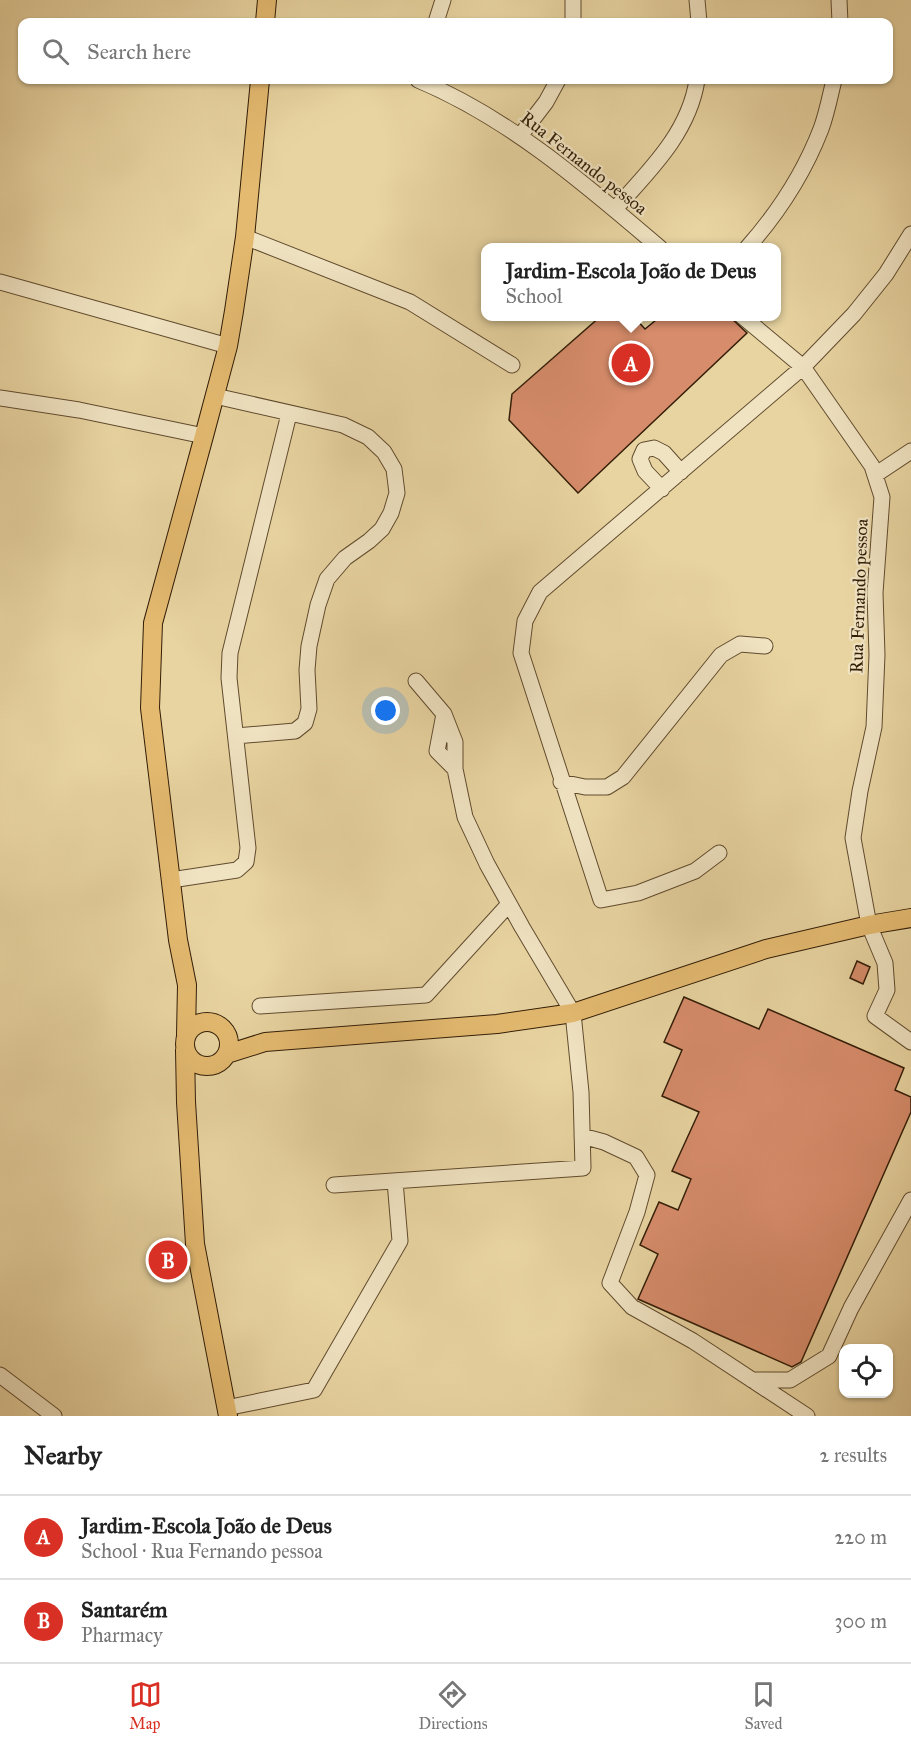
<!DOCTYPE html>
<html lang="en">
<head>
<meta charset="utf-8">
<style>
	:root { --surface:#fff; --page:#f6f6f6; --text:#222; --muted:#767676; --line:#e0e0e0; --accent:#d93025 }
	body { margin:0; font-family:"IM FELL Great Primer",serif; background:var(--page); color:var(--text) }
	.controls { position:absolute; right:18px; bottom:18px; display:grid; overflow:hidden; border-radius:12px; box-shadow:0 2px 4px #0004 }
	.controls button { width:54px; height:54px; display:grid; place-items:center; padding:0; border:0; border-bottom:2px solid var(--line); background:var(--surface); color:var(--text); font:30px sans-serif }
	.you { position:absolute; left:386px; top:711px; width:21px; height:21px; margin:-15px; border:4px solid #fff; border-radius:50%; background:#1a73e8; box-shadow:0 0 0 9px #1a73e833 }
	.badge { display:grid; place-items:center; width:39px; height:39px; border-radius:50%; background:var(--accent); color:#fff; font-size:20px; font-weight:700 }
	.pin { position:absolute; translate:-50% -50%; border:3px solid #fff; box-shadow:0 2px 6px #0006 }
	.popup { position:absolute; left:481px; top:243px; width:300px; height:78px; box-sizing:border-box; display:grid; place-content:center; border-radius:12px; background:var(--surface); filter:drop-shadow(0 2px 4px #0005); font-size:20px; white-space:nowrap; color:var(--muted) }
	.popup b { font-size:22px; color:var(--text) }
	.popup::after { content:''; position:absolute; left:50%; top:100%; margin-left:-12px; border:12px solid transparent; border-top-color:var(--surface) }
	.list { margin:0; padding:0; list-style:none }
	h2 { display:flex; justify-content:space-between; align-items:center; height:78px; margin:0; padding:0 24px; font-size:26px }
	h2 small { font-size:20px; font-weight:400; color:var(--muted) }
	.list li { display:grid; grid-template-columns:39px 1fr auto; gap:18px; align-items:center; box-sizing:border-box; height:84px; padding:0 24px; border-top:2px solid var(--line) }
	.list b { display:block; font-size:22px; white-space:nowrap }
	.list p { margin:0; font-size:20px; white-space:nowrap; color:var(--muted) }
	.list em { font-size:20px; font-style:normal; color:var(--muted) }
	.icon { flex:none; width:33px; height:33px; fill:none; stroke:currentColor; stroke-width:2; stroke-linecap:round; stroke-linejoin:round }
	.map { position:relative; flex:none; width:911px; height:1416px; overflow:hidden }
	.search { position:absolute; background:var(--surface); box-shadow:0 2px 4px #0004; left:18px; right:18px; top:18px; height:66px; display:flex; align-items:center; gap:15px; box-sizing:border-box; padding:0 21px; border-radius:12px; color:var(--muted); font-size:22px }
	.sheet { height:246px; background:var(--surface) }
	nav { display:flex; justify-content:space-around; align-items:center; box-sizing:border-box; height:84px; border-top:2px solid var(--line); background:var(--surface); font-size:16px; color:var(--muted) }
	nav a { display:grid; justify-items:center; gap:3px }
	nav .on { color:var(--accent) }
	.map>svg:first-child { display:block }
	.building { fill:#d78c6b; stroke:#321d07; stroke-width:1.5 }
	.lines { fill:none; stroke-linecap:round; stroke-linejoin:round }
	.minor-casing { stroke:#604b2e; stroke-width:17 }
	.major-casing { stroke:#321d07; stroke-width:20 }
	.minor { stroke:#f0e3c2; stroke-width:15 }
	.major { stroke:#e4ba70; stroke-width:18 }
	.labels { text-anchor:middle; stroke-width:4.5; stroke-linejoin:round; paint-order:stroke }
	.street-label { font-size:18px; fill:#321d07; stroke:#f0e3c2 }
</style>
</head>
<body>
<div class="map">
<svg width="911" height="1416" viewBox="0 0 911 1416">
	<rect width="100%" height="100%" fill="#e8d4a1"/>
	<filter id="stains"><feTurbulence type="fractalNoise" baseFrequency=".00333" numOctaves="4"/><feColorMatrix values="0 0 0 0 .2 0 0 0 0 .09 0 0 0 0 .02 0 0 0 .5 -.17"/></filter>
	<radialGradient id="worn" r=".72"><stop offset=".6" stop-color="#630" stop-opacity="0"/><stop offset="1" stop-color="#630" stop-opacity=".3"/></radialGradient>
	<path class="building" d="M 601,316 L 633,316 L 645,329 L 661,316 L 729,316 L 747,333 L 578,493 L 509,420 L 512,394 Z
		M 857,961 L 870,967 L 863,984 L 850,978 Z
		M 684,997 L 759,1029 L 768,1009 L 904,1068 L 895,1090 L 911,1097 L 911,1112 L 801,1362 L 792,1367 L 638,1299 L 658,1254 L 640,1245 L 659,1202 L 678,1210 L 691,1179 L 672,1171 L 699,1112 L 662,1096 L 682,1050 L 664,1042 Z"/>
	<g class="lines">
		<defs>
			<path id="minor" d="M 697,0 L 699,22
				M 839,0 L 840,22
				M 436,22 L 443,0
				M 573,22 L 573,0
				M 418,80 C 509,118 585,184 660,248
				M 520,136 L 546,102 L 558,80
				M 615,209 C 649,171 689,133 697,80
				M 245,237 L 410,302 L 512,365
				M 747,248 C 778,213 804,173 821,129 C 827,113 830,96 834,80
				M 0,282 L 228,346
				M 742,316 L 803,367 L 872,466 L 882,497 L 875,593 L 877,655 L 874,727 L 860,791 L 853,838 L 869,925 L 885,963 L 887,990 L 875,1016 L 911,1042
				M 215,396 L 343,425 L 368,437 L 384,452 L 394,469 L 397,493 L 391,513 L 382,529 L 369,541 L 345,558 L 327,579 L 318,605 L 309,646 L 307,670 L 309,709 L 305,723 L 295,731 L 236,736
				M 0,398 L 79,410 L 204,436
				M 875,475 L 911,451
				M 662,489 L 645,471 L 640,459 L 644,450 L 654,448 L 664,453 L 681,472
				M 444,714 L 437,751 L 455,769
				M 561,782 L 585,787 L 607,787 L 623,777 L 721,655 L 740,644 L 765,646
				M 719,853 L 695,871 L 638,893 L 601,900 L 521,653 L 525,621 L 540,592 L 803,367 L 854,314 L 886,274 L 911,234
				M 171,880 L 237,870 L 246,862 L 248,848 L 229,678 L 230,653 L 289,414
				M 260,1006 L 426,995 L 509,904
				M 582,1136 L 604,1142 L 636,1157 L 647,1175 L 637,1212 L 610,1283 L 632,1307 L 693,1341 L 807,1416
				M 334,1185 L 583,1168 L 581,1092 L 573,1013 L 522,927 L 487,864 L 465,817 L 455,769 L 455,742 L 444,714 L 416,681
				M 0,1375 L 54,1416
				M 752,1380 L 790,1380 L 829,1356 L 851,1308 L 911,1200
				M 226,1408 L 314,1390 L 400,1241 L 395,1181"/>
			<path id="major" d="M 265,22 L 267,0
				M185 1044a22 22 0 1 1 44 0a22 22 0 1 1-44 0Z
				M 186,1035 L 187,985 L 178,940 L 150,708 L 153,623 L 204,436 L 228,346 L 234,311 L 245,237 L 260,80
				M 185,1050 L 186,1102 L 195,1244 L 228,1416
				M 227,1054 L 265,1042 L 497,1024 L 573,1013 L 766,949 L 869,925 L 911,918"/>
		</defs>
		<use href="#minor" class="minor-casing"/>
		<use href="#major" class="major-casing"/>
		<use href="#minor" class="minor"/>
		<use href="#major" class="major"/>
	</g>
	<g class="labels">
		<g class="street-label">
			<text transform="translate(584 163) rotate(38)" y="6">Rua Fernando pessoa</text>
			<text transform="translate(859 596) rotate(-88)" y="6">Rua Fernando pessoa</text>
		</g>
	</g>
	<rect width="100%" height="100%" filter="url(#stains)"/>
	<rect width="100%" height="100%" fill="url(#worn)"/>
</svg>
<div class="controls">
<button><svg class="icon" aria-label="locate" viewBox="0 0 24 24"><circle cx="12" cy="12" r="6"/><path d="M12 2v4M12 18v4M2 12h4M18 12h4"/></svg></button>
</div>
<div class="you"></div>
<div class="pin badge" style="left:631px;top:363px">A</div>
<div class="popup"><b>Jardim-Escola João de Deus</b>School</div>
<div class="pin badge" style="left:168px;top:1260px">B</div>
<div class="search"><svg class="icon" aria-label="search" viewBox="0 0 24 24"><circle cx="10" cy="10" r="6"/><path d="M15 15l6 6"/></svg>Search here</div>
</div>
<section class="sheet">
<h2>Nearby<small>2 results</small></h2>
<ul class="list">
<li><span class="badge">A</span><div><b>Jardim-Escola João de Deus</b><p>School · Rua Fernando pessoa</p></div><em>220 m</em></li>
<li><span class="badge">B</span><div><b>Santarém</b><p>Pharmacy</p></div><em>300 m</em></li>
</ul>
</section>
<nav>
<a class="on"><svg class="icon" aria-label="map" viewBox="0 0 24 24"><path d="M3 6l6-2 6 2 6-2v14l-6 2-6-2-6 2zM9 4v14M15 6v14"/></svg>Map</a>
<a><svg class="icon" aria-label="directions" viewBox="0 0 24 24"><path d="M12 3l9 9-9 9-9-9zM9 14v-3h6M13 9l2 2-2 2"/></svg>Directions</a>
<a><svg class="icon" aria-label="saved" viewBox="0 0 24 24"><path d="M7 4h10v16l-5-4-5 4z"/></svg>Saved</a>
</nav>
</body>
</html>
